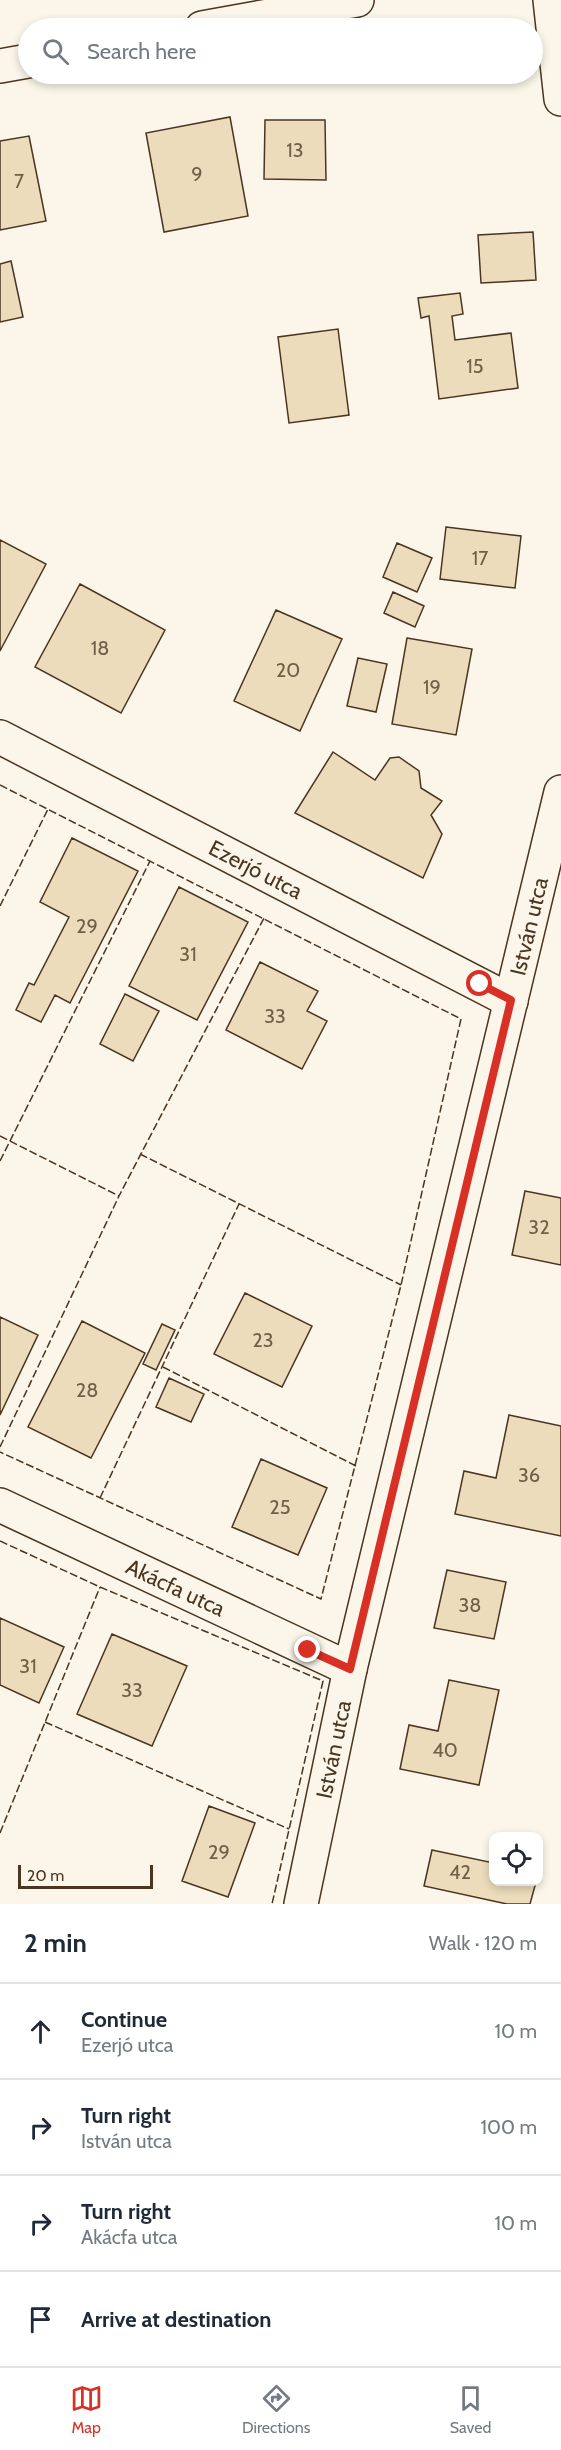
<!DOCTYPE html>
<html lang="en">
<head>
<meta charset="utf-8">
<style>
	:root { --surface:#fff; --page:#f2f2f3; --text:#1f2937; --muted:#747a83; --line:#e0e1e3; --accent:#d93025 }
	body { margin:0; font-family:Cabin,sans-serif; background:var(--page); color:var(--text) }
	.controls { position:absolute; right:18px; bottom:18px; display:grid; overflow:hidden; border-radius:12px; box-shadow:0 3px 9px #0003 }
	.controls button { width:54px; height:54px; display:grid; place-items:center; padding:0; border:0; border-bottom:2px solid var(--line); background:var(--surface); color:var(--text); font:30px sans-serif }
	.scale { position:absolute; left:18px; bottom:15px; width:135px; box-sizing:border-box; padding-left:6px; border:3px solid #4a3520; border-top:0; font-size:16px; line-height:21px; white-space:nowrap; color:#4a3520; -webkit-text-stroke:4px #fbf6e9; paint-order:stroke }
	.stop { position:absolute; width:18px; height:18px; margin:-14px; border:4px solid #d93025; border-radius:50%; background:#fff }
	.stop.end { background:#d93025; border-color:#fff; box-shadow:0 2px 6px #0008 }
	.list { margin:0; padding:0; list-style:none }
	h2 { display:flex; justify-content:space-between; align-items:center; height:78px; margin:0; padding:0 24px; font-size:26px }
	h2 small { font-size:20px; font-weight:400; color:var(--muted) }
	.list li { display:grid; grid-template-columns:39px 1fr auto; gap:18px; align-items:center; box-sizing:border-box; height:96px; padding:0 24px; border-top:2px solid var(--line) }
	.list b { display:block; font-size:22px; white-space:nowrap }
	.list p { margin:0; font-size:20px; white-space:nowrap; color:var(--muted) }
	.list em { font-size:20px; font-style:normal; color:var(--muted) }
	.icon { flex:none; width:33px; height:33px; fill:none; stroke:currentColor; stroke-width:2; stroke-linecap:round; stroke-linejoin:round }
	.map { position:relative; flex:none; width:561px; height:1904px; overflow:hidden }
	.search { position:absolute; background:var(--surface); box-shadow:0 3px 9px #0003; left:18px; right:18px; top:18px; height:66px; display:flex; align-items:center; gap:15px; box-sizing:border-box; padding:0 21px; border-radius:33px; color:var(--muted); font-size:22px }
	.sheet { height:462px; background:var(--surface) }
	nav { display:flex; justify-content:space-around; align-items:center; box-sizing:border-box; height:84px; border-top:2px solid var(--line); background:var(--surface); font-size:16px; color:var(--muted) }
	nav a { display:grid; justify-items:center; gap:3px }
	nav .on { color:var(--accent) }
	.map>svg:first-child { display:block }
	.building { fill:#ecdcbc; stroke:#4a3520; stroke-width:1.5 }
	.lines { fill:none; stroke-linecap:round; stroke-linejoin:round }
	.minor-casing { stroke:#4a3520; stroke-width:36 }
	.minor { stroke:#fbf6e9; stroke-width:33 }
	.fence { stroke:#4a3520; stroke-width:1.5; stroke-dasharray:8 3; stroke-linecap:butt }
	.route { stroke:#d93025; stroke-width:8 }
	.labels { text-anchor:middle; stroke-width:4.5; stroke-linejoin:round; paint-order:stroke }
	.number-label { font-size:20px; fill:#725f47 }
	.street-label { font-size:22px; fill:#4a3520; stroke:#fbf6e9 }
</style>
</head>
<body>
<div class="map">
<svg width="561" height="1904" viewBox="0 0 561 1904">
	<rect width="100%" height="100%" fill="#fbf6e9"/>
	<path class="building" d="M 230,117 L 248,216 L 164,232 L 146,133 Z
		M 265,120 L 325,120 L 326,180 L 264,179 Z
		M 29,136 L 46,221 L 0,230 L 0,141 Z
		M 533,232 L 536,280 L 481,283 L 478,235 Z
		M 11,261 L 23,317 L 0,322 L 0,264 Z
		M 460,293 L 463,314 L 452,316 L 455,340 L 511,333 L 518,388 L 439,399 L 429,316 L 421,318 L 418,298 Z
		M 338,329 L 349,415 L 289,423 L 278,337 Z
		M 446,527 L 521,536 L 515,588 L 440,579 Z
		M 0,540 L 46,564 L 0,651 Z
		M 397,543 L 432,558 L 417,592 L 383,577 Z
		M 80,584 L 165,630 L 121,713 L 35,667 Z
		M 393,592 L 424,606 L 415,627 L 384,613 Z
		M 276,610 L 342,639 L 300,731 L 234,701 Z
		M 407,638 L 472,649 L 456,735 L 392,724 Z
		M 358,658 L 387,664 L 376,712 L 347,706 Z
		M 333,752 L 375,780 L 390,758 L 399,757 L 419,771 L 421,788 L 442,801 L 431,815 L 442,834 L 423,878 L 295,813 Z
		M 72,838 L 138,871 L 70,1003 L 55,995 L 41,1022 L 16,1010 L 29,983 L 34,985 L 69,917 L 40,902 Z
		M 179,887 L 248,922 L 197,1020 L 129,986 Z
		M 260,962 L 318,991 L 307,1011 L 327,1021 L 302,1069 L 226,1030 Z
		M 125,994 L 159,1011 L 133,1061 L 100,1044 Z
		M 525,1191 L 561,1198 L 561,1265 L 512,1255 Z
		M 245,1293 L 312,1326 L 282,1387 L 214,1354 Z
		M 0,1317 L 38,1335 L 0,1415 Z
		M 82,1321 L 145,1353 L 91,1458 L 28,1427 Z
		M 162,1324 L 175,1330 L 156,1370 L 143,1364 Z
		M 169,1378 L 204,1394 L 191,1422 L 156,1407 Z
		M 509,1415 L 561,1426 L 561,1536 L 455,1514 L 464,1471 L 496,1478 Z
		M 261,1459 L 327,1488 L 298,1555 L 232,1527 Z
		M 447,1570 L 506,1582 L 494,1639 L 434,1628 Z
		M 0,1618 L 64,1647 L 39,1703 L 0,1685 Z
		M 112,1634 L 187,1666 L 152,1746 L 77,1714 Z
		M 449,1680 L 499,1690 L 479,1785 L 400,1769 L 409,1725 L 438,1731 Z
		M 209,1806 L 255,1823 L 228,1897 L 182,1881 Z
		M 432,1850 L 494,1863 L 494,1882 L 536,1882 L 530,1904 L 507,1904 L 424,1886 Z"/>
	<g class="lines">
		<defs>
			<g id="minor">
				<path d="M 550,0 L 561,99"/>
				<path d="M 202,28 L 357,0"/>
				<path d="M 0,66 L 28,61"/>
				<path id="s1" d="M 0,737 L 511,1001"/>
				<path id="s2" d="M 0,1505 L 350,1669"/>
				<path id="s3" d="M 301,1904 L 350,1669 L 561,792"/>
			</g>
		</defs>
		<use href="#minor" class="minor-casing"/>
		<use href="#minor" class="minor"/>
		<path class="fence" d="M 0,785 L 461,1019 L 401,1285 L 321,1599 L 0,1452
			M 0,906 L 48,809
			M 0,1136 L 119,1196
			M 140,1154 L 401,1285
			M 0,1161 L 150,861
			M 163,1367 L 356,1466
			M 0,1447 L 119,1196 L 264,918
			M 100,1498 L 239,1204
			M 0,1541 L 100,1587 L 323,1681 L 272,1904
			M 45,1722 L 289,1829
			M 0,1833 L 100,1587"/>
	</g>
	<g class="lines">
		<path class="route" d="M 308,1650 L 350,1669 L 511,1000 L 480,984"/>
	</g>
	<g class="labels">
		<g class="number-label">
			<text x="295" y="157">13</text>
			<text x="197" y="181">9</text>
			<text x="19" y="188">7</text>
			<text x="475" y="373">15</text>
			<text x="480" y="565">17</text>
			<text x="100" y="655">18</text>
			<text x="288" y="677">20</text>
			<text x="432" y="694">19</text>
			<text x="87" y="933">29</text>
			<text x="188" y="961">31</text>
			<text x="275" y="1023">33</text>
			<text x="539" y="1234">32</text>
			<text x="263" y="1347">23</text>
			<text x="87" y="1397">28</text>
			<text x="529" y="1482">36</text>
			<text x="280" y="1514">25</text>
			<text x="470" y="1612">38</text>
			<text x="28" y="1673">31</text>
			<text x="132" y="1697">33</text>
			<text x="445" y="1757">40</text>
			<text x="219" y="1859">29</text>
			<text x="460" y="1879">42</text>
		</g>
		<g class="street-label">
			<text dy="8" stroke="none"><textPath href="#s1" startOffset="288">Ezerjó utca</textPath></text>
			<text dy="8" stroke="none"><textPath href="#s3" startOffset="1004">István utca</textPath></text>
			<text dy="8" stroke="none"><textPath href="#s2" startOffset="194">Akácfa utca</textPath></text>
			<text dy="8" stroke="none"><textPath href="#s3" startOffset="158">István utca</textPath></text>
		</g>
	</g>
</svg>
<div class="controls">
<button><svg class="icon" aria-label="locate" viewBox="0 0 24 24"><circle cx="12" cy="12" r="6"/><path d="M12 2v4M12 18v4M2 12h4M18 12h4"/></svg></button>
</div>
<div class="scale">20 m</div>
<div class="stop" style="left:480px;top:984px"></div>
<div class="stop end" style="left:308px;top:1650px"></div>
<div class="search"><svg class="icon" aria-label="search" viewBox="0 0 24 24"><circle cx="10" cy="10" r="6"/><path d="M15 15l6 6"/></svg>Search here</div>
</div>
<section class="sheet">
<h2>2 min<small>Walk · 120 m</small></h2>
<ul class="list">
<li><svg class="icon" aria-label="ahead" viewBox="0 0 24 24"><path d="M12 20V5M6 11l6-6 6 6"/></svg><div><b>Continue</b><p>Ezerjó utca</p></div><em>10 m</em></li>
<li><svg class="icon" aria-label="right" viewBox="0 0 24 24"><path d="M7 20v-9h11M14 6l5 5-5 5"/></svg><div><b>Turn right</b><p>István utca</p></div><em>100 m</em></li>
<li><svg class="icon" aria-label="right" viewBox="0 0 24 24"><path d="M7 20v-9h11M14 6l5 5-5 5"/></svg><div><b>Turn right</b><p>Akácfa utca</p></div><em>10 m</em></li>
<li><svg class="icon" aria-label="arrive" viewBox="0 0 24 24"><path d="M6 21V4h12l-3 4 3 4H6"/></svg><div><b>Arrive at destination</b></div></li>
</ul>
</section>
<nav>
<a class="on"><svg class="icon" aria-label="map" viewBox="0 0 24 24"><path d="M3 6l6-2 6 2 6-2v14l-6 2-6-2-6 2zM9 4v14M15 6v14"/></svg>Map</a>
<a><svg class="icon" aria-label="directions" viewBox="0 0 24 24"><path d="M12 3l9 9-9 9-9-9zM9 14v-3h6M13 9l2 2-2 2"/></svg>Directions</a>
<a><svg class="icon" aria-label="saved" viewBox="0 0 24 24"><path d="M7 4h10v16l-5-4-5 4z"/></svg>Saved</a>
</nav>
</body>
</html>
